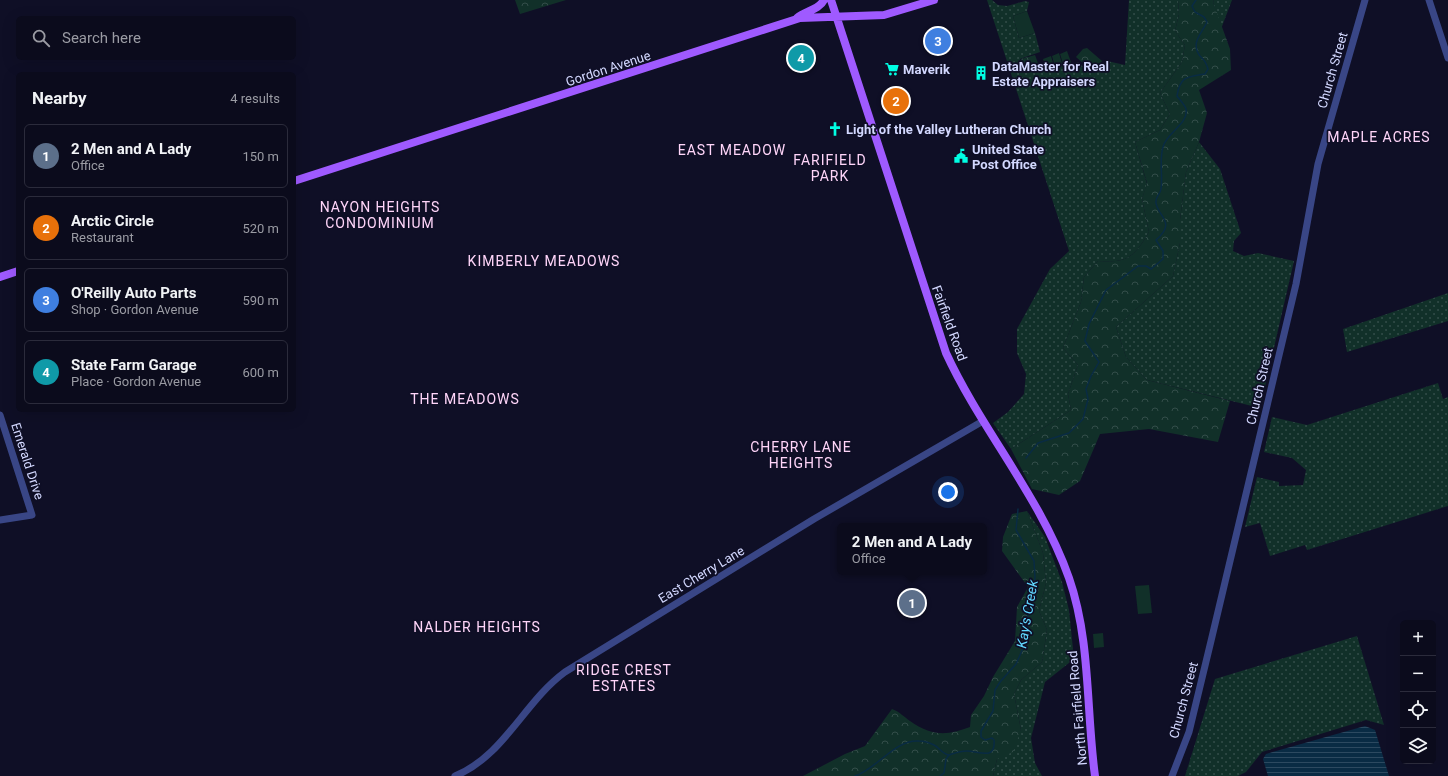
<!DOCTYPE html>
<html lang="en">
<head>
<meta charset="utf-8">
<style>
	:root { --surface:#0b0b1c; --page:#141425; --text:#f1f3f6; --muted:#9a9ba3; --line:#2b2b3b; --accent:#0b8043 }
	body { margin:0; font-family:Roboto,sans-serif; background:var(--page); color:var(--text) }
	.controls { position:absolute; right:12px; bottom:12px; display:grid; overflow:hidden; border-radius:6px; box-shadow:0 4px 16px #0002 }
	.controls button { width:36px; height:36px; display:grid; place-items:center; padding:0; border:0; border-bottom:1px solid var(--line); background:var(--surface); color:var(--text); font:20px sans-serif }
	.you { position:absolute; left:948px; top:492px; width:14px; height:14px; margin:-10px; border:3px solid #fff; border-radius:50%; background:#1a73e8; box-shadow:0 0 0 6px #1a73e833 }
	.badge { display:grid; place-items:center; width:26px; height:26px; border-radius:50%; background:var(--accent); color:#fff; font-size:13px; font-weight:700 }
	.pin { position:absolute; translate:-50% -50%; border:2px solid #fff; box-shadow:0 1px 4px #0006 }
	.popup { position:absolute; left:837px; top:523px; width:150px; height:52px; box-sizing:border-box; display:grid; place-content:center; border-radius:6px; background:var(--surface); filter:drop-shadow(0 1px 3px #0005); font-size:13px; white-space:nowrap; color:var(--muted) }
	.popup b { font-size:15px; color:var(--text) }
	.popup::after { content:''; position:absolute; left:50%; top:100%; margin-left:-8px; border:8px solid transparent; border-top-color:var(--surface) }
	.list { margin:0; padding:0; list-style:none }
	h2 { display:flex; justify-content:space-between; align-items:center; height:52px; margin:0; padding:0 16px; font-size:17px }
	h2 small { font-size:13px; font-weight:400; color:var(--muted) }
	.list li { display:grid; grid-template-columns:26px 1fr auto; gap:12px; align-items:center; box-sizing:border-box; height:64px; margin:0 8px 8px; padding:0 8px; border:1px solid var(--line); border-radius:6px }
	.list b { display:block; font-size:15px; white-space:nowrap }
	.list p { margin:0; font-size:13px; white-space:nowrap; color:var(--muted) }
	.list em { font-size:13px; font-style:normal; color:var(--muted) }
	.icon { flex:none; width:22px; height:22px; fill:none; stroke:currentColor; stroke-width:2; stroke-linecap:round; stroke-linejoin:round }
	.map { position:relative; flex:none; width:1448px; height:776px; overflow:hidden }
	.search { position:absolute; background:var(--surface); box-shadow:0 4px 16px #0002; left:16px; top:16px; width:280px; height:44px; display:flex; align-items:center; gap:10px; box-sizing:border-box; padding:0 14px; border-radius:6px; color:var(--muted); font-size:15px }
	.panel { position:absolute; background:var(--surface); box-shadow:0 4px 16px #0002; left:16px; top:72px; width:280px; height:340px; border-radius:6px }
	.map>svg:first-child { display:block }
	.grass { fill:url(#grass-dots) }
	.forest { fill:url(#forest-crowns) }
	.pitch { fill:#113029 }
	.water { fill:url(#water-rules) }
	.lines { fill:none; stroke-linecap:round; stroke-linejoin:round }
	.stream { stroke:#092b44; stroke-width:1.5 }
	.minor { stroke:#394686; stroke-width:7 }
	.major { stroke:#9f5aff; stroke-width:8 }
	.labels { text-anchor:middle; stroke-width:3.5; stroke-linejoin:round; paint-order:stroke }
	.poi-label { font-size:13px; font-weight:bold; fill:#d3d8ff; stroke:#0f0f26; text-anchor:start }
	.street-label { font-size:13px; fill:#d3d8ff; stroke:#0f0f26 }
	.neighbourhood-label { font-size:14px; letter-spacing:1px; fill:#ffd5f9; stroke:#0f0f26 }
	.water-label { font-size:14px; font-style:italic; fill:#61d7ff; stroke:#0f0f26 }
</style>
</head>
<body>
<div class="map">
<svg width="1448" height="776" viewBox="0 0 1448 776">
	<defs>
		<pattern id="grass-dots" width="8" height="8" patternUnits="userSpaceOnUse"><rect width="8" height="8" fill="#113029"/><path d="M2 2h.1M6 6h.1" fill="none" stroke="#334d49" stroke-width="1.8" stroke-linecap="round"/></pattern>
		<pattern id="forest-crowns" width="20" height="18" patternUnits="userSpaceOnUse"><rect width="20" height="18" fill="#113029"/><path d="M2 6a3 3 0 1 1 6 0M12 15a3 3 0 1 1 6 0" fill="none" stroke="#334d49"/></pattern>
		<pattern id="water-rules" width="6" height="5" patternUnits="userSpaceOnUse"><rect width="6" height="5" fill="#092b44"/><path d="M0 2.5h6" fill="none" stroke="#2c4960"/></pattern>
	</defs>
	<rect width="100%" height="100%" fill="#0f0f26"/>
	<path class="grass" d="M 987,0 L 992,0 L 998,5 L 1007,6 L 1025,1 L 1029,2 L 1027,11 L 1013,16 L 1019,38 L 1035,33 L 1040,52 L 1020,59 L 1025,73 L 1045,66 L 1047,72 L 1078,62 L 1091,73 L 1096,72 L 1107,61 L 1125,65 L 1129,0 L 1178,0 L 1179,14 L 1175,31 L 1185,45 L 1182,62 L 1160,93 L 1170,114 L 1160,130 L 1135,142 L 1147,184 L 1142,199 L 1149,232 C 1134,257 1128,263 1098,261 L 1084,277 L 1081,302 L 1063,348 L 1078,365 L 1068,394 L 1071,410 L 1011,449 L 993,423 L 1008,412 L 1024,394 L 1026,374 L 1017,353 L 1017,329 L 1050,269 L 1069,251 Z
		M 1214,0 L 1232,0 L 1221,29 L 1213,2 Z
		M 1199,142 L 1220,169 L 1241,233 L 1234,241 L 1233,251 L 1244,256 L 1258,253 L 1294,261 L 1260,408 L 1147,380 L 1126,357 L 1116,327 L 1173,276 L 1180,243 L 1180,220 L 1186,172 Z
		M 1448,293 L 1448,321 L 1347,352 L 1343,329 Z
		M 1438,383 L 1443,399 L 1448,397 L 1448,506 L 1307,550 L 1305,545 L 1270,556 L 1260,523 L 1245,527 L 1257,477 L 1279,482 L 1279,486 L 1303,485 L 1306,470 L 1292,458 L 1264,452 L 1272,417 L 1307,425 Z
		M 1027,511 L 1045,537 L 1062,582 L 1069,610 L 1074,659 L 1045,682 L 1031,738 L 1035,763 L 1042,776 L 993,776 L 997,759 L 1021,730 L 1014,694 L 1021,680 L 1042,662 L 1047,630 L 1039,611 L 1046,583 L 1043,553 Z
		M 1357,636 L 1384,725 L 1366,720 L 1262,752 L 1246,772 L 1238,776 L 1185,776 L 1215,679 Z"/>
	<path class="forest" d="M 515,0 L 566,0 L 520,14 Z
		M 1178,0 L 1214,0 L 1213,2 L 1230,49 L 1231,70 L 1199,90 L 1207,113 L 1199,142 L 1186,172 L 1180,220 L 1180,243 L 1173,276 L 1116,327 L 1126,357 L 1147,380 L 1230,401 L 1218,442 L 1149,429 L 1100,434 L 1080,481 L 1059,495 L 1032,489 L 1011,449 L 1071,410 L 1068,394 L 1078,365 L 1063,348 L 1081,302 L 1084,277 L 1098,261 C 1128,263 1134,257 1149,232 L 1142,199 L 1147,183 L 1135,142 L 1160,130 L 1170,114 L 1160,93 L 1182,62 L 1185,45 L 1175,31 L 1179,14 Z
		M 1087,48 L 1102,61 L 1095,70 L 1091,70 L 1076,57 L 1083,49 Z
		M 1035,55 L 1039,66 L 1025,72 L 1021,59 Z
		M 1027,511 L 1043,553 L 1046,583 L 1039,611 L 1047,630 L 1042,662 L 1021,680 L 1014,694 L 1021,730 L 1013,752 L 997,759 L 993,776 L 803,776 L 845,754 L 865,746 L 892,709 C 900,712 904,717 910,721 C 931,736 947,736 970,727 L 971,715 L 984,696 L 993,677 L 1015,641 L 1017,607 L 1028,587 L 1002,551 L 1003,537 L 1012,514 Z"/>
	<path class="pitch" d="M 1027,11 L 1035,33 L 1019,38 L 1013,16 Z
		M 1067,51 L 1072,65 L 1064,67 L 1060,54 Z
		M 1059,53 L 1063,67 L 1056,70 L 1052,56 Z
		M 1051,56 L 1055,70 L 1047,72 L 1043,59 Z
		M 1149,585 L 1152,613 L 1138,614 L 1135,586 Z
		M 1103,633 L 1104,647 L 1094,648 L 1093,634 Z"/>
	<path class="water" d="M 1365,726 L 1375,730 L 1389,776 L 1268,776 L 1263,759 L 1266,754 Z"/>
	<g class="lines">
		<path class="stream" d="M 1026,458 L 1038,443 L 1069,433 L 1083,419 L 1088,399 L 1086,389 L 1091,376 L 1099,362 L 1085,341 L 1089,324 L 1106,290 L 1138,266 L 1146,266 L 1151,269 L 1163,259 L 1163,251 L 1156,240 C 1177,222 1158,217 1156,203 C 1155,197 1160,195 1161,189 C 1163,176 1159,160 1163,147 C 1166,133 1189,124 1186,109 C 1185,105 1179,99 1177,96 C 1180,76 1187,77 1205,74 L 1208,69 C 1206,62 1204,60 1200,56 C 1190,43 1202,33 1207,22 L 1204,17 L 1195,12 L 1192,6 L 1196,0
			M 949,755 C 955,753 960,751 967,751 C 979,751 996,761 994,740 L 992,738 L 985,740 L 981,737 L 981,731 L 993,711 L 995,690 L 1000,682 L 1016,664 L 1024,646 L 1027,632 L 1028,604 L 1035,578 L 1034,561 L 1016,530 L 1018,509
			M 855,776 C 877,769 895,739 919,741 C 923,741 930,743 934,745 C 940,748 942,754 949,755
			M 940,776 L 944,773 L 946,759 L 949,755"/>
		<path class="minor" d="M 1429,0 L 1448,58
			M 0,415 L 32,515 L 0,520
			M 455,776 C 504,756 524,702 565,672 L 814,519 L 983,421
			M 1172,776 L 1189,732 L 1211,641 L 1296,284 L 1318,164 L 1365,0"/>
		<path class="major" d="M 831,0 L 946,353 C 982,431 1040,496 1069,578 C 1091,641 1086,711 1095,776
			M 797,18 C 805,11 819,10 824,0
			M 294,181 L 800,18 L 884,15 L 934,0
			M 0,277 L 18,271"/>
	</g>
	<defs>
		<symbol id="supermarket-bare" viewBox="-9 -9 18 18"><path d="M-6-5.5h2.5l.6 2H6L4.5 2H-2.5L-4.4-4H-6ZM-1.5 3.2a1.3 1.3 0 1 0 .1 0ZM3 3.2a1.3 1.3 0 1 0 .1 0Z" fill="#00fee3" stroke="#0f0f26" stroke-width="2.5" paint-order="stroke"/></symbol>
		<symbol id="building-bare" viewBox="-9 -9 18 18"><path d="M-4-6H4V6H1V3H-1V6H-4ZM-2.5-4.3h1.7v1.8h-1.7ZM.8-4.3h1.7v1.8H.8ZM-2.5-1h1.7V.8h-1.7ZM.8-1h1.7V.8H.8Z" fill="#00fee3" stroke="#0f0f26" stroke-width="2.5" paint-order="stroke"/></symbol>
		<symbol id="church-bare" viewBox="-9 -9 18 18"><path d="M-1.2-6h2.4v3.5h3.3v2.4h-3.3V6h-2.4V-.1h-3.3v-2.4h3.3Z" fill="#00fee3" stroke="#0f0f26" stroke-width="2.5" paint-order="stroke"/></symbol>
		<symbol id="civic-bare" viewBox="-9 -9 18 18"><path d="M-.6-6.5H3V-4.5H.6V-3L4-1V1h2V6H-6V1h2V-1L-.6-3ZM-1.2 2.5V6h2.4V2.5Z" fill="#00fee3" stroke="#0f0f26" stroke-width="2.5" paint-order="stroke"/></symbol>
	</defs>
	<g fill-rule="evenodd">
		<use href="#supermarket-bare" x="882" y="59" width="20" height="20"/>
		<use href="#building-bare" x="971" y="63" width="20" height="20"/>
		<use href="#church-bare" x="825" y="119" width="20" height="20"/>
		<use href="#civic-bare" x="951" y="146" width="20" height="20"/>
	</g>
	<g class="labels">
		<g class="poi-label">
			<text x="992" y="71">DataMaster for Real<tspan x="992" dy="15">Estate Appraisers</tspan></text>
			<text x="903" y="74">Maverik</text>
			<text x="846" y="134">Light of the Valley Lutheran Church</text>
			<text x="972" y="154">United State<tspan x="972" dy="15">Post Office</tspan></text>
		</g>
		<g class="street-label">
			<text transform="translate(608 68) rotate(-18)" y="5">Gordon Avenue</text>
			<text transform="translate(1332 70) rotate(-74)" y="5">Church Street</text>
			<text transform="translate(950 323) rotate(70)" y="5">Fairfield Road</text>
			<text transform="translate(1259 386) rotate(-77)" y="5">Church Street</text>
			<text transform="translate(28 461) rotate(72)" y="5">Emerald Drive</text>
			<text transform="translate(701 574) rotate(-31)" y="5">East Cherry Lane</text>
			<text transform="translate(1183 700) rotate(-75)" y="5">Church Street</text>
			<text transform="translate(1077 708) rotate(-95)" y="5">North Fairfield Road</text>
		</g>
		<g class="neighbourhood-label">
			<text x="1379" y="142">MAPLE ACRES</text>
			<text x="732" y="155">EAST MEADOW</text>
			<text x="830" y="165">FARIFIELD<tspan x="830" dy="16">PARK</tspan></text>
			<text x="380" y="212">NAYON HEIGHTS<tspan x="380" dy="16">CONDOMINIUM</tspan></text>
			<text x="544" y="266">KIMBERLY MEADOWS</text>
			<text x="465" y="404">THE MEADOWS</text>
			<text x="801" y="452">CHERRY LANE<tspan x="801" dy="16">HEIGHTS</tspan></text>
			<text x="477" y="632">NALDER HEIGHTS</text>
			<text x="624" y="675">RIDGE CREST<tspan x="624" dy="16">ESTATES</tspan></text>
		</g>
		<g class="water-label">
			<text transform="translate(1027 614) rotate(-80)" y="5">Kay's Creek</text>
		</g>
	</g>
</svg>
<div class="controls">
<button>+</button>
<button>−</button>
<button><svg class="icon" aria-label="locate" viewBox="0 0 24 24"><circle cx="12" cy="12" r="6"/><path d="M12 2v4M12 18v4M2 12h4M18 12h4"/></svg></button>
<button><svg class="icon" aria-label="layers" viewBox="0 0 24 24"><path d="M12 4l9 5-9 5-9-5zM3 14l9 5 9-5"/></svg></button>
</div>
<div class="you"></div>
<div class="pin badge" style="left:912px;top:603px;background:#5c6f8a">1</div>
<div class="popup"><b>2 Men and A Lady</b>Office</div>
<div class="pin badge" style="left:896px;top:101px;background:#e8710a">2</div>
<div class="pin badge" style="left:938px;top:41px;background:#3f7fe0">3</div>
<div class="pin badge" style="left:801px;top:58px;background:#0f9aa8">4</div>
<div class="search"><svg class="icon" aria-label="search" viewBox="0 0 24 24"><circle cx="10" cy="10" r="6"/><path d="M15 15l6 6"/></svg>Search here</div>
<section class="panel">
<h2>Nearby<small>4 results</small></h2>
<ul class="list">
<li><span class="badge" style="background:#5c6f8a">1</span><div><b>2 Men and A Lady</b><p>Office</p></div><em>150 m</em></li>
<li><span class="badge" style="background:#e8710a">2</span><div><b>Arctic Circle</b><p>Restaurant</p></div><em>520 m</em></li>
<li><span class="badge" style="background:#3f7fe0">3</span><div><b>O'Reilly Auto Parts</b><p>Shop · Gordon Avenue</p></div><em>590 m</em></li>
<li><span class="badge" style="background:#0f9aa8">4</span><div><b>State Farm Garage</b><p>Place · Gordon Avenue</p></div><em>600 m</em></li>
</ul>
</section>
</div>
</body>
</html>
